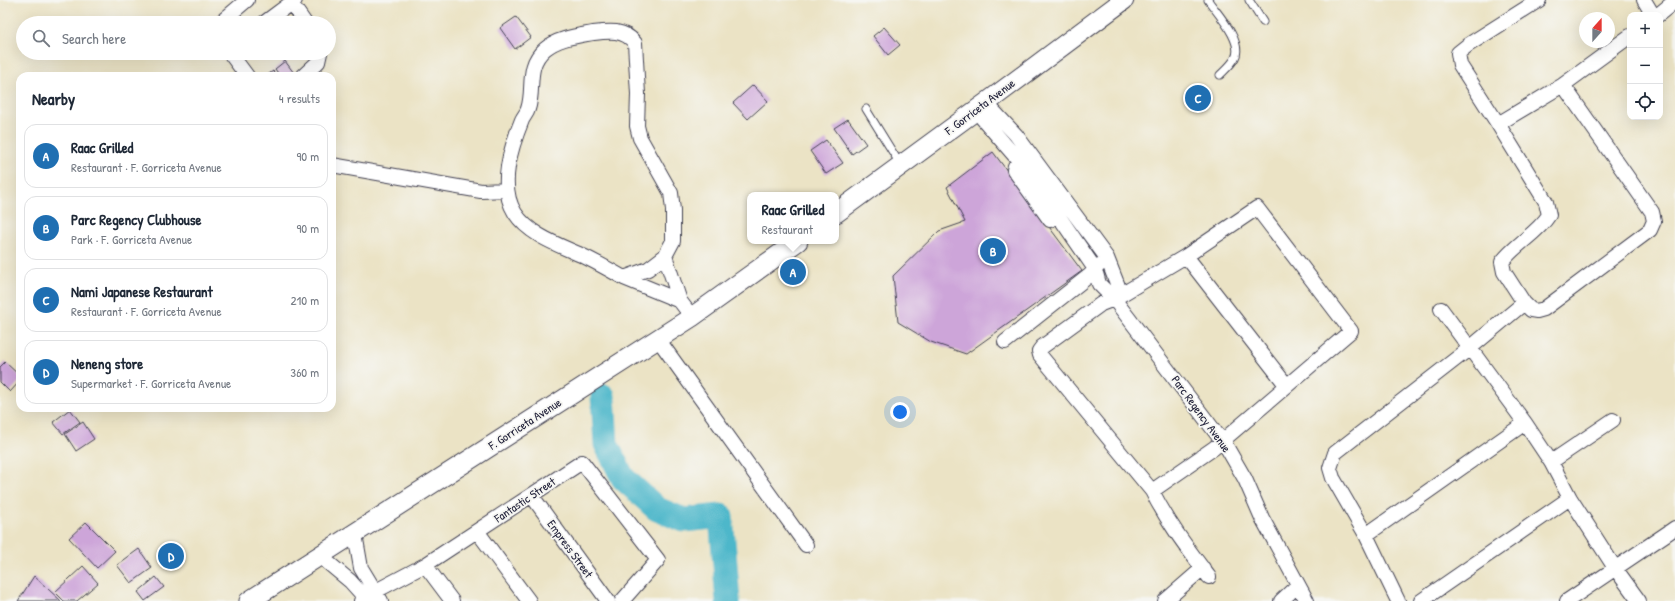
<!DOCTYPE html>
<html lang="en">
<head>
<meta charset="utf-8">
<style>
	:root { --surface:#fff; --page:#f2f2f3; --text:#1f2937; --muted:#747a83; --line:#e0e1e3; --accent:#1f6fb2 }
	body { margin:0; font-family:"Patrick Hand",sans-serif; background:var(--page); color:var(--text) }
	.controls { position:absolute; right:12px; top:12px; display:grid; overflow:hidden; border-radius:8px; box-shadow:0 4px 16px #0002 }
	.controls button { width:36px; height:36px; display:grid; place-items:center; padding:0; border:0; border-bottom:1px solid var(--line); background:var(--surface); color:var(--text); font:20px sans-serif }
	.compass { position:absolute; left:1579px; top:12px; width:36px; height:36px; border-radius:50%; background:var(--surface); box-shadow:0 4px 16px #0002; rotate:21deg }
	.you { position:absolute; left:900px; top:412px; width:14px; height:14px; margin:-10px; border:3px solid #fff; border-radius:50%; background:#1a73e8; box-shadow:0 0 0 6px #1a73e833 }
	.badge { display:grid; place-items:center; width:26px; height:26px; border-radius:50%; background:var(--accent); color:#fff; font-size:13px; font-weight:700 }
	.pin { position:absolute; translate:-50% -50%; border:2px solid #fff; box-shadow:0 1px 4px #0006 }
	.popup { position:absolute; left:747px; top:192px; width:92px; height:52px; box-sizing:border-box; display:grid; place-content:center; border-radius:8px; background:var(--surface); filter:drop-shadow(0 1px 3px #0005); font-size:13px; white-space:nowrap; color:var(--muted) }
	.popup b { font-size:15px; color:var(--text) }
	.popup::after { content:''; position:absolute; left:50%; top:100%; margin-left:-8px; border:8px solid transparent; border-top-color:var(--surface) }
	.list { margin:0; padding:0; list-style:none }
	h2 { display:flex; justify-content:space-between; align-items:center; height:52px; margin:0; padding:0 16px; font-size:17px }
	h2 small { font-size:13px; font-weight:400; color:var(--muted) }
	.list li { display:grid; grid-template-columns:26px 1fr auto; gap:12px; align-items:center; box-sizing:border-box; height:64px; margin:0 8px 8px; padding:0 8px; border:1px solid var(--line); border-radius:12px }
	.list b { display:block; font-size:15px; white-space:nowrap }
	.list p { margin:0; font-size:13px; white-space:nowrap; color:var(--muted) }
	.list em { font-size:13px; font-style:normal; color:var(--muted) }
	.icon { flex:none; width:22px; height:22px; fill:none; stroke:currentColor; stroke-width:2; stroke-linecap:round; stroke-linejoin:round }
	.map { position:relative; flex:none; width:1675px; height:601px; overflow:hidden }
	.search { position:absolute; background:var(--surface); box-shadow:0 4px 16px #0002; left:16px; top:16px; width:320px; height:44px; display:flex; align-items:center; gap:10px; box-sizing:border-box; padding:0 14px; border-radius:22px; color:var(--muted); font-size:15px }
	.panel { position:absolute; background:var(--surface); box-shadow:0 4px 16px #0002; left:16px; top:72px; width:320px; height:340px; border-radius:12px }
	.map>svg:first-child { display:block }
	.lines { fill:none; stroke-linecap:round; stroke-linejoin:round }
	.river { stroke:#4db7ca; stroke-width:25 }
	.building { fill:#cda5d9 }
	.service-casing { stroke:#403f50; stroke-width:9 }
	.minor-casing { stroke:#403f50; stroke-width:16 }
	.secondary-casing { stroke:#403f50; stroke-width:21 }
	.service { stroke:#fff; stroke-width:7 }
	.minor { stroke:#fff; stroke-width:14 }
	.secondary { stroke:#fff; stroke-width:19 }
	.labels { text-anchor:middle; stroke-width:3.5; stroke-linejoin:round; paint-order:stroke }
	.street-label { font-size:12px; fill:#22223b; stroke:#f6f6f2 }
</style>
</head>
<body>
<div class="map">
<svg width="1675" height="601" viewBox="0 0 1675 601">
	<rect width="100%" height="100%" fill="#f6f6f2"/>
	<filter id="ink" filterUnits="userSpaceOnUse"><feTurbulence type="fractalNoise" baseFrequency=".025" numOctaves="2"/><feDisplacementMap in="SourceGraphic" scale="8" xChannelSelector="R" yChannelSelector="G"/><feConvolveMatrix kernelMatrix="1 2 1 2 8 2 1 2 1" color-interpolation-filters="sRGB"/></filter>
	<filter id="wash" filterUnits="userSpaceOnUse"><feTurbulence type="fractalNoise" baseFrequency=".012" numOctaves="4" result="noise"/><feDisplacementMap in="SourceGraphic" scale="16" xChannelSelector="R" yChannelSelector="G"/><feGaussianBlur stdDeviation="0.9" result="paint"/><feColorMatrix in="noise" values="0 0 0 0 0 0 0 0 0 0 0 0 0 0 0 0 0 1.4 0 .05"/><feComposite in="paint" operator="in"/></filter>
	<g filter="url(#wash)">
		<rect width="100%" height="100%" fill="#ebe3c5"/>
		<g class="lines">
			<path class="river" d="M 603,396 L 606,444 L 623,478 L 657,509 L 684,520 L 721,516 L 728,601"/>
		</g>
		<g id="blocks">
			<path class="building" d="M 516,17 L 531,37 L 515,49 L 500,28 Z
				M 884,27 L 900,45 L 888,55 L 873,36 Z
				M 285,61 L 294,73 L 289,76 L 280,76 L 275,69 Z
				M 273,71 L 277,76 L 266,76 Z
				M 753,85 L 768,101 L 748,119 L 733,103 Z
				M 848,119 L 866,144 L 852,154 L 834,128 Z
				M 826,140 L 843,163 L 826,174 L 810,151 Z
				M 993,152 L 1082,271 L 966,354 L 931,342 L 898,322 L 893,276 L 939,231 L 965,222 L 947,187 Z
				M 5,362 L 20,376 L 20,381 L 10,392 L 0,382 L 0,367 Z
				M 70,409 L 80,422 L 63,434 L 53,422 Z
				M 83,422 L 94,439 L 76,451 L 65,434 Z
				M 86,522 L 115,551 L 97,568 L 69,538 Z
				M 139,549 L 152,568 L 131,583 L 117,565 Z
				M 83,566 L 98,583 L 77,601 L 64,601 L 55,592 Z
				M 34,576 L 61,601 L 18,601 Z
				M 156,577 L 164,587 L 145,601 L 138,592 Z"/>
		</g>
	</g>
	<g filter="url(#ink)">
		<use href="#blocks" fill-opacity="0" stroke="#403f50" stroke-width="1"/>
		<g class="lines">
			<defs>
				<path id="service" d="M 1208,0 C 1217,13 1244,42 1235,58 C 1232,64 1225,70 1220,75
					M 1249,0 L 1263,22
					M 866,109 L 900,164"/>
				<path id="minor" d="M 1644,0 L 1653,15
					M 291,3 L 305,23
					M 1658,15 L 1675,1
					M 220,23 L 247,0
					M 264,23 L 295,0
					M 230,53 L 247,76
					M 303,76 L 318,62 L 320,53
					M 986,103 L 1016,135 L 1107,258 L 1118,286 L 1114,299
					M 976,111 L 1027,170 L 1095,269 L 1099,284 L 1114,299 L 1226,446 L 1245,479 L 1262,518 L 1307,601
					M 1498,124 L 1563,85
					M 1026,158 L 1015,166 L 1014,170 L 1050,220
					M 332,165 L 481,191 L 507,190
					M 665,256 L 648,269 L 624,278 C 610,270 596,262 581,255 C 559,245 529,235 515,213 C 498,186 511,147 522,120 C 524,116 527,113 528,109 C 535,89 525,66 545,49 C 558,38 577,36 593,33 C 609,31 624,29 635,43 L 638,94 L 637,126 L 640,138 L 671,193 L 673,210 L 673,241 L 665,256 L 680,301 L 692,317
					M 1186,256 L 1287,386
					M 624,278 L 680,301
					M 1524,303 L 1504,272 L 1502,262 C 1515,244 1537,234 1549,215 L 1546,202 L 1498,124 L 1460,65 L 1458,53 L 1468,45 L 1539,0
					M 1441,309 L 1525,423 L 1551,462 L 1570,498 L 1615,568 L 1639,601
					M 658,339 L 806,545
					M 1005,342 L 1090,275 L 1099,265
					M 1551,462 L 1613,420
					M 1152,491 L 1214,448 L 1351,331 L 1257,208 L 1186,256 L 1114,299 L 1101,304 L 1042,347 L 1039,351 L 1040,355 L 1152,491 C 1168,523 1188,549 1209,577
					M 532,496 L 608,601
					M 477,531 L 529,601
					M 355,534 L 361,568 L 381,601
					M 1366,535 L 1525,423
					M 320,556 L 350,581 L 368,601
					M 425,565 L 452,601
					M 361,601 L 374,592 L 425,565 L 582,462 L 658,560 L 622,601
					M 1165,601 L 1203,568
					M 1281,601 L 1298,585
					M 1398,601 L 1366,535 L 1333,478 L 1330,468 L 1335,453 L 1470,348 L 1524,303 L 1531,310 L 1537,311 L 1544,309 L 1650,230 L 1654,221 L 1652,212 L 1563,85 L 1630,36
					M 1421,601 L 1570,498
					M 1567,601 L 1675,528"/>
				<path id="secondary" d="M 836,213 L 986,103 L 1124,0
					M 249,601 L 692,317 L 798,241"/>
			</defs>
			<use href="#service" class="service-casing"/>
			<use href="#minor" class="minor-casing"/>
			<use href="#secondary" class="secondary-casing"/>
			<use href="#service" class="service"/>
			<use href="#minor" class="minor"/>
			<use href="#secondary" class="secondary"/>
		</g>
	</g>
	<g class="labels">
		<g class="street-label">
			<text transform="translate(980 107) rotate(-37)" y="4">F. Gorriceta Avenue</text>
			<text transform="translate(1201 414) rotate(54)" y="4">Parc Regency Avenue</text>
			<text transform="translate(525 424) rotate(-33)" y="4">F. Gorriceta Avenue</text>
			<text transform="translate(525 500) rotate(-34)" y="4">Fantastic Street</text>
			<text transform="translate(570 549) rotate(54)" y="4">Empress Street</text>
		</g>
	</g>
</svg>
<div class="controls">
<button>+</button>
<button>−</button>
<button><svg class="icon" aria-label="locate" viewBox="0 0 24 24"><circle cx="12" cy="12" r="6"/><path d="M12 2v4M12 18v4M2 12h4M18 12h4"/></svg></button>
</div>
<svg class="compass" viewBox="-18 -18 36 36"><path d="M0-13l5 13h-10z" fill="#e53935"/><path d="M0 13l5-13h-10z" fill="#747a83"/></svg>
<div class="you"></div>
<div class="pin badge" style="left:793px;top:272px">A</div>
<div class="popup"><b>Raac Grilled</b>Restaurant</div>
<div class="pin badge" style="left:993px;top:251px">B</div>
<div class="pin badge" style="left:1198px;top:98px">C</div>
<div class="pin badge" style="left:171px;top:556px">D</div>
<div class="search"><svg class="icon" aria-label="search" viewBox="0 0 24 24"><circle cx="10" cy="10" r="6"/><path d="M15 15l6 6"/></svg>Search here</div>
<section class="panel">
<h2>Nearby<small>4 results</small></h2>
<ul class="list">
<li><span class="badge">A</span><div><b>Raac Grilled</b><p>Restaurant · F. Gorriceta Avenue</p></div><em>90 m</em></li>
<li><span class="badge">B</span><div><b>Parc Regency Clubhouse</b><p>Park · F. Gorriceta Avenue</p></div><em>90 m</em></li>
<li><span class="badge">C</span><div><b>Nami Japanese Restaurant</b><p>Restaurant · F. Gorriceta Avenue</p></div><em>210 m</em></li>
<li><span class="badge">D</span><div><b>Neneng store</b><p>Supermarket · F. Gorriceta Avenue</p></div><em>360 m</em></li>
</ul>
</section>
</div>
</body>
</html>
